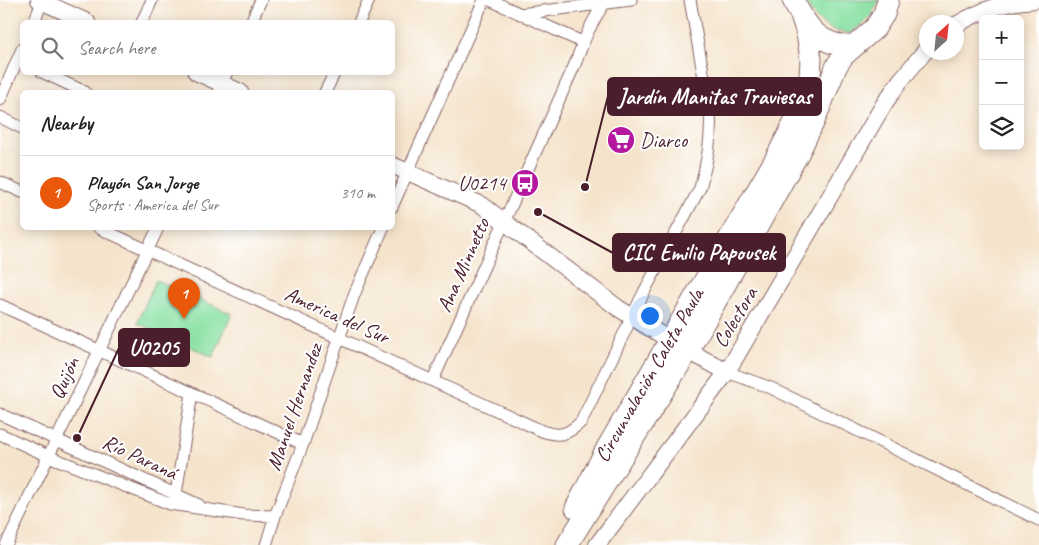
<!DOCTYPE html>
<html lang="en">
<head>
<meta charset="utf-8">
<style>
	:root { --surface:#fff; --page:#f2f2f2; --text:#222; --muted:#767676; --line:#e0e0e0; --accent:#ea580c }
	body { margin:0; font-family:Caveat,sans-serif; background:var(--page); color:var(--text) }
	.controls { position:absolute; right:15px; top:15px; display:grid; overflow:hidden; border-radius:8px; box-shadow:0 2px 12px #0003 }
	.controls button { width:45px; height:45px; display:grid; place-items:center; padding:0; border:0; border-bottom:1px solid var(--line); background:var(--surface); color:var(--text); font:25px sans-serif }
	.compass { position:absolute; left:919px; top:15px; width:45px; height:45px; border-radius:50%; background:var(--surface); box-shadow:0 2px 12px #0003; rotate:27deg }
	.you { position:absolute; left:649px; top:315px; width:18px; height:18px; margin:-12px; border:4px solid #fff; border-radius:50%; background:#1a73e8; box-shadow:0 0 0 8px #1a73e833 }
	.badge { display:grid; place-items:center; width:32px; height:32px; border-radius:50%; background:var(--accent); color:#fff; font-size:16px; font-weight:700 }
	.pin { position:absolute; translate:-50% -41px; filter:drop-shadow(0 1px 2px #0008) }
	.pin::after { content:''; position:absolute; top:26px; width:18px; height:15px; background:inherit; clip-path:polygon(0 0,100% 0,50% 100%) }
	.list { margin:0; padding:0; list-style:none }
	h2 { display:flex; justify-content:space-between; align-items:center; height:65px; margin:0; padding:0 20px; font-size:21px }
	h2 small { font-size:16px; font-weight:400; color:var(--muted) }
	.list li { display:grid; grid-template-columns:32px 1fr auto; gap:15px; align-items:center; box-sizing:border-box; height:75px; padding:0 20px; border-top:1px solid var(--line) }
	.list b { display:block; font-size:19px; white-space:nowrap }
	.list p { margin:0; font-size:16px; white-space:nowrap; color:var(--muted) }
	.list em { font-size:16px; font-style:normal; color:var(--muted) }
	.icon { flex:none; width:28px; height:28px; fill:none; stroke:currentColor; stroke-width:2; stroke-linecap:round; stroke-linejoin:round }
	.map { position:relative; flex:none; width:1039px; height:545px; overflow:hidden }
	.search { position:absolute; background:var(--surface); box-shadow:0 2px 12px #0003; left:20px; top:20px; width:375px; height:55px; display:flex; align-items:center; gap:12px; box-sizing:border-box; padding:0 18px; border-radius:8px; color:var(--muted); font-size:19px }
	.panel { position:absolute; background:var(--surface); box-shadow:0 2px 12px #0003; left:20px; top:90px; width:375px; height:140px; border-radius:8px }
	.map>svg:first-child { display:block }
	.green { fill:#8ae1a4; stroke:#6a8068 }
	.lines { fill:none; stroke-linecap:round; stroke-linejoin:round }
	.street-casing { stroke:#866463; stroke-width:13 }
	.secondary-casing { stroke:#866463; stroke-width:18 }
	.highway-casing { stroke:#866463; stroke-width:23 }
	.street { stroke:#fff; stroke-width:11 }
	.secondary { stroke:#fff; stroke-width:16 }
	.highway { stroke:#fff; stroke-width:21 }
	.labels { text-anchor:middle; stroke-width:4; stroke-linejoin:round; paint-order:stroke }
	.poi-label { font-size:21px; fill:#4a1f2b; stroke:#fff; text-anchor:start }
	.street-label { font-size:21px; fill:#4a1f2b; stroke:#fff }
	.leader { fill:none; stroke:#4a1f2b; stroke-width:2 }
	.callout-dot { fill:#4a1f2b; stroke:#fff; stroke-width:2 }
	.callout { fill:#4a1f2b; stroke:#4a1f2b; stroke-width:2 }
	.callout-label { font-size:22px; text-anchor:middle; font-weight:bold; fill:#fff }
</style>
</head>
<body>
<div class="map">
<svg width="1039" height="545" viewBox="0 0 1039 545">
	<rect width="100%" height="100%" fill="#fff"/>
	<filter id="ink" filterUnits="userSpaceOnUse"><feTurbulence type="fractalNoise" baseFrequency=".02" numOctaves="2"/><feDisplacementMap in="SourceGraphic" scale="10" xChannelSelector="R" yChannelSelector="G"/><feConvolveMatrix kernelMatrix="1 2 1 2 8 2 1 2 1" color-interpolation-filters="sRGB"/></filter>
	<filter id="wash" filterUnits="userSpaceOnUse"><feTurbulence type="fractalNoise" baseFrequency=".0096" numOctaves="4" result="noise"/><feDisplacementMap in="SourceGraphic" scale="20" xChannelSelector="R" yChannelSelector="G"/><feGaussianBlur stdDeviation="1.12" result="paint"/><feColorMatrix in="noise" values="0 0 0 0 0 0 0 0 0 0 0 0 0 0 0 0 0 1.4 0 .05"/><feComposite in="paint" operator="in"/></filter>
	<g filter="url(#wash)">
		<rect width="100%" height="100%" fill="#f5e4cc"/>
		<path class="green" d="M 805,0 L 879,0 L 870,17 L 851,33 C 828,32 815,21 805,0 Z
			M 156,280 L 232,314 L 213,357 L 137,323 Z"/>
	</g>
	<g filter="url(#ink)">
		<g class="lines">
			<defs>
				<path id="street" d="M 490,0 L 582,42
					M 520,14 L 631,0
					M 34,22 L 43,0
					M 142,22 L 152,0
					M 251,22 L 261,0
					M 359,22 L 369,0
					M 42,72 L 85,92
					M 218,92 L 227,72
					M 325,92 L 335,72
					M 0,100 L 22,49
					M 0,117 L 22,128
					M 0,182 L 22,192
					M 392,207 L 484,0
					M 99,228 L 542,431 C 560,437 567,435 581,422 L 644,292 L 700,188 C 707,162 712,138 710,111 L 690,0
					M 0,305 L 303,444
					M 727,372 L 771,388 L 1039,520
					M 433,380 L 576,62 C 583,41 591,22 604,4
					M 0,414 L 199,505
					M 0,434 L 48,456 L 170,504 L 244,515 L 275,516
					M 175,500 L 192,393
					M 6,545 L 158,228
					M 266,545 L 275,516 L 303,444 L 354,295 L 383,228"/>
				<path id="secondary" d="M 39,0 L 87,22
					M 956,25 C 983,9 1004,2 1035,0
					M 196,72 L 240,92
					M 392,165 L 482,205 L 618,308 L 676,344 L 727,372
					M 597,545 L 727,372 L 884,104 L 900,81 L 926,50"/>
				<path id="highway" d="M 793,0 C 807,28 819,45 853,47
					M 576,508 L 607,448 L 775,160 L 802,108 L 810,76 L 811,59 L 807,33 L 801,15
					M 567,545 L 688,351 L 798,154 L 814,121 L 837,65 L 844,55 L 875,28 L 884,14 L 888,0"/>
			</defs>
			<use href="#street" class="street-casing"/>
			<use href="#secondary" class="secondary-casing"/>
			<use href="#highway" class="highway-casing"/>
			<use href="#street" class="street"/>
			<use href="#secondary" class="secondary"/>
			<use href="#highway" class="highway"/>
		</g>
	</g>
	<defs>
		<symbol id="supermarket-disc" viewBox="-11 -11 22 22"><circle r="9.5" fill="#b5179e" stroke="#fff"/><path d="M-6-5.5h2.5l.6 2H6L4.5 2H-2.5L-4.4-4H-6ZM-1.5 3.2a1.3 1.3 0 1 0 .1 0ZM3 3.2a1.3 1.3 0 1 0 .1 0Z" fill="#fff"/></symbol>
		<symbol id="bus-disc" viewBox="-11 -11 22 22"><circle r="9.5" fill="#b5179e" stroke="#fff"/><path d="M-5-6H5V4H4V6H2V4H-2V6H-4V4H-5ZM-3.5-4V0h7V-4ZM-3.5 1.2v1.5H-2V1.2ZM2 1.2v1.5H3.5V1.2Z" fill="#fff"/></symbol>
	</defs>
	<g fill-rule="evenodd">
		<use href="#supermarket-disc" x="605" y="124" width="32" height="32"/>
		<use href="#bus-disc" x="509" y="167" width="32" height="32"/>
	</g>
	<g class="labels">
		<g class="poi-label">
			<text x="640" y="147">Diarco</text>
			<text x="506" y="190" text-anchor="end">U0214</text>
		</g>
		<g class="street-label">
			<text transform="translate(463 265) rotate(-66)" y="7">Ana Minnetto</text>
			<text transform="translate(337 315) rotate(24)" y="7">America del Sur</text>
			<text transform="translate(735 317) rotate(-59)" y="7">Colectora</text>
			<text transform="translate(649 375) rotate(-60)" y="7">Circunvalación Caleta Paula</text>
			<text transform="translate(64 378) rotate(-65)" y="7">Quijón</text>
			<text transform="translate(294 407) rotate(-71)" y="7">Manuel Hernandez</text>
			<text transform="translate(140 457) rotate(25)" y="7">Río Paraná</text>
		</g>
	</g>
	<path class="leader" d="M585 187L608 96M538 212L613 253M77 438L119 348"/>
	<g class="callout-dot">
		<circle cx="585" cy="187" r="5"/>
		<circle cx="538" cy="212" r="5"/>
		<circle cx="77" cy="438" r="5"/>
	</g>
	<g class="callout">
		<rect x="608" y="78" width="213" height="37" rx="5"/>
		<rect x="613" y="234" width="172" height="37" rx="5"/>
		<rect x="119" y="329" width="70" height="37" rx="5"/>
	</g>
	<g class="callout-label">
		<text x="715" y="104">Jardín Manitas Traviesas</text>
		<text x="699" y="260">CIC Emilio Papousek</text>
		<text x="154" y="355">U0205</text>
	</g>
</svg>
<div class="controls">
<button>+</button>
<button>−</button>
<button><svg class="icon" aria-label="layers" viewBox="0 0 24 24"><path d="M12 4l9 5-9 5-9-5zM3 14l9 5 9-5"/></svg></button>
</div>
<svg class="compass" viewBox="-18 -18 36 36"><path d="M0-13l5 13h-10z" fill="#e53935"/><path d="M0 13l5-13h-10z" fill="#767676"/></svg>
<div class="you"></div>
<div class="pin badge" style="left:184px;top:319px">1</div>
<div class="search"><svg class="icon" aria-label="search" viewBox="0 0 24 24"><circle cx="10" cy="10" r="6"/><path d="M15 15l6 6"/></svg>Search here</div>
<section class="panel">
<h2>Nearby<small></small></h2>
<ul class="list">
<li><span class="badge">1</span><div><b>Playón San Jorge</b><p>Sports · America del Sur</p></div><em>310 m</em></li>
</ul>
</section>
</div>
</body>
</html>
